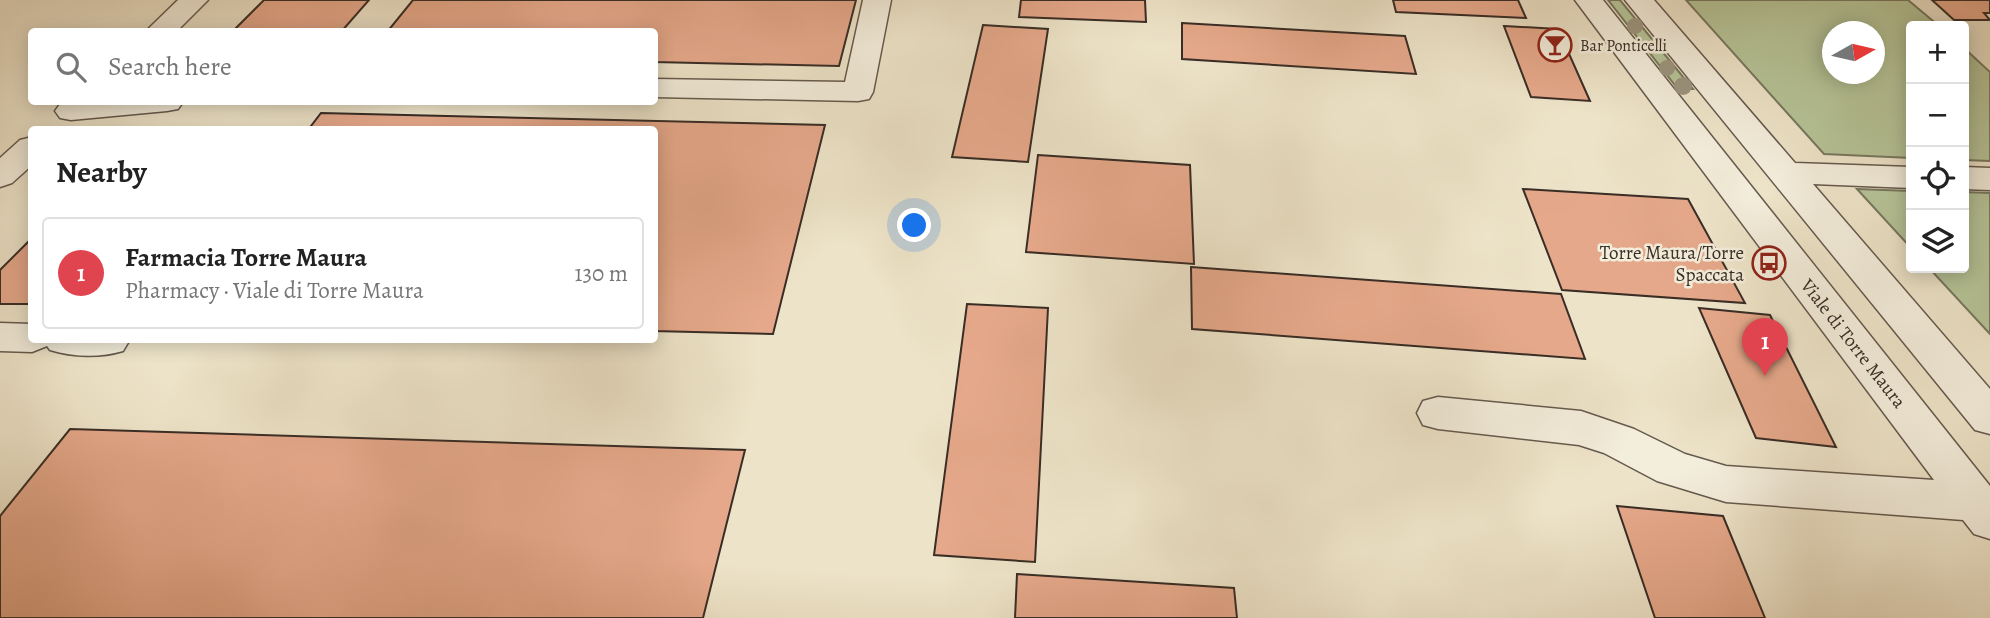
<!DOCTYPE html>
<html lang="en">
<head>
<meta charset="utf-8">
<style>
	:root { --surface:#fff; --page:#f2f2f2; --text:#222; --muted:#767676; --line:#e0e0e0; --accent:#0b8043 }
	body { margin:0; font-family:Alegreya,serif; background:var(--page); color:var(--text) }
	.controls { position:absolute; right:21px; top:21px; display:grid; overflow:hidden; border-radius:7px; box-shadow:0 4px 18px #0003 }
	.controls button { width:63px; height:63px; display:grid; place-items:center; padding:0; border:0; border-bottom:2px solid var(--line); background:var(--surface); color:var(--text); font:35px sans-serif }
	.compass { position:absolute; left:1822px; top:21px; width:63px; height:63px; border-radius:50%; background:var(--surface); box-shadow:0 4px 18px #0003; rotate:82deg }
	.you { position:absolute; left:915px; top:226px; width:24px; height:24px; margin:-18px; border:5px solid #fff; border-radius:50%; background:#1a73e8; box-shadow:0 0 0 10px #1a73e833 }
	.badge { display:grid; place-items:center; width:46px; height:46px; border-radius:50%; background:var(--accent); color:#fff; font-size:23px; font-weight:700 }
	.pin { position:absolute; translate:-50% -58px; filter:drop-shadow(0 2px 4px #0008) }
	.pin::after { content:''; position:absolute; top:37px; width:24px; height:21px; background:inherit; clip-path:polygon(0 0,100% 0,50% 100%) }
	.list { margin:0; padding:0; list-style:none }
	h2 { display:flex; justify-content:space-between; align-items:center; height:91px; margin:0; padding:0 28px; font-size:30px }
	h2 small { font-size:23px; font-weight:400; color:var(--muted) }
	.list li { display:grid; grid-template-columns:46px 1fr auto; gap:21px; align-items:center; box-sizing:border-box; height:112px; margin:0 14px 14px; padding:0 14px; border:2px solid var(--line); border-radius:7px }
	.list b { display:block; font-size:26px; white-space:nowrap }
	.list p { margin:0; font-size:23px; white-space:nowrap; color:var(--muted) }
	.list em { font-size:23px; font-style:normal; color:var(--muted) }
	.icon { flex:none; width:38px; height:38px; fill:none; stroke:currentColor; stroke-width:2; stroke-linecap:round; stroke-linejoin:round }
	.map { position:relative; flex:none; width:1990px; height:618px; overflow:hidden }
	.search { position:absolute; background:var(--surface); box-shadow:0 4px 18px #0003; left:28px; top:28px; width:630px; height:77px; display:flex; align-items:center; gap:18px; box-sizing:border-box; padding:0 24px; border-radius:7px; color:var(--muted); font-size:26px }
	.panel { position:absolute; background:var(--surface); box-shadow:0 4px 18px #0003; left:28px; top:126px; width:630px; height:217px; border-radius:7px }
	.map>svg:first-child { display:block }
	.green { fill:#b6c498; stroke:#78785f; stroke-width:2; fill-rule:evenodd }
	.building { fill:#e5a88a; stroke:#392d26; stroke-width:2 }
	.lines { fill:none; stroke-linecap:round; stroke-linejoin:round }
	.minor-casing { stroke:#665a4e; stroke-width:3 }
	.minor { fill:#f3eddb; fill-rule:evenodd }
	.tree { fill:#9b947e }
	.labels { text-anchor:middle; stroke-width:5; stroke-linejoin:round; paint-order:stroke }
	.far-poi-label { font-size:16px; fill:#392d26; stroke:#f3eddb; text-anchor:start }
	.poi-label { font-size:19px; fill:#392d26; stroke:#f3eddb; text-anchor:end }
	.street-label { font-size:19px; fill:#392d26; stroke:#f3eddb }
</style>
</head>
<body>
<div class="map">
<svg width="1990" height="618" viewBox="0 0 1990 618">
	<rect width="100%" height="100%" fill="#ede3c8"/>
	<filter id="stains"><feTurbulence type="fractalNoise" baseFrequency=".00286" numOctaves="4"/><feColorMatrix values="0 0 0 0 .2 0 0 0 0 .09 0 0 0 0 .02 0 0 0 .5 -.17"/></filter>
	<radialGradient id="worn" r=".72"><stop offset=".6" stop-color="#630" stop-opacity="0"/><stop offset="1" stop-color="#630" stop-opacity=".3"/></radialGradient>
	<path class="green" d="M 1608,0 L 1620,0 L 1693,89 L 1678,89 Z
		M 1686,0 L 1908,0 L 1939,26 L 1911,26 L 1911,158 L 1824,154 ZM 1832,32 L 1874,32 L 1874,74 L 1832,74 Z
		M 1964,48 L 1990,72 L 1990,161 L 1964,160 Z
		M 1857,189 L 1911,191 L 1911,248 Z
		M 1964,192 L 1990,193 L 1990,334 L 1929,268 L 1964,268 Z"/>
	<path class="building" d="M 264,0 L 369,0 L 341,32 L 232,32 Z
		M 413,0 L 856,0 L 839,66 L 654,62 L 654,32 L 387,32 Z
		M 1021,0 L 1145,0 L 1146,22 L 1019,17 Z
		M 1393,0 L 1518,0 L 1526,18 L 1396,12 Z
		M 1932,0 L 1990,0 L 1990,13 L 1984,13 L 1990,20 L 1954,20 Z
		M 1182,23 L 1405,36 L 1416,74 L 1182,59 Z
		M 983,25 L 1048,29 L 1028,162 L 952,157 Z
		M 1504,26 L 1558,29 L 1590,101 L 1531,97 Z
		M 321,113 L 825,125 L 773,334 L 654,331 L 654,130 L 308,130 Z
		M 1038,155 L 1190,165 L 1194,264 L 1026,252 Z
		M 1523,189 L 1688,199 L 1745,303 L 1562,290 Z
		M 32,238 L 32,304 L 0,304 L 0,270 Z
		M 1191,267 L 1561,294 L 1585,359 L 1192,329 Z
		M 967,304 L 1048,308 L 1035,562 L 934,555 Z
		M 1699,308 L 1770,315 L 1836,447 L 1756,438 Z
		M 70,429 L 745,450 L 703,618 L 0,618 L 0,516 Z
		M 1617,506 L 1723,516 L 1765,618 L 1655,618 Z
		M 1017,574 L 1234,588 L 1237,618 L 1015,618 Z"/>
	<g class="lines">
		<defs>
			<path id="minor" d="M 178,0 L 208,0 L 176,32 L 145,32 Z
				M 863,0 L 891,0 L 873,92 L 869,99 L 858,101 L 654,97 L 654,79 L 845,82 Z
				M 1575,0 L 1603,0 L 1990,486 L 1990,539 L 1974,534 L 1963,520 L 1726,502 L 1657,481 L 1604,453 L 1579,445 L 1438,429 L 1423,425 L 1417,413 L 1423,401 L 1438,397 L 1581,411 L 1634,429 L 1685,454 L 1726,466 L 1934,480 Z
				M 1625,0 L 1654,0 L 1795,163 L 1911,167 L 1911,188 L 1813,184 L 1990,389 L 1990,434 L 1975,430 Z
				M 71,102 L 183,102 L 178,109 L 167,111 L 71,120 L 60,118 L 55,111 L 60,104 Z
				M 32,137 L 32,165 L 12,183 L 0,187 L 0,158 L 20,140 Z
				M 1964,167 L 1990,168 L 1990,190 L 1964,189 Z
				M 0,323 L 32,324 L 32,340 L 129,341 L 123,351 C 100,358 73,357 50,350 L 47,346 L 32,352 L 0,351 Z"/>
		</defs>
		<use href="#minor" class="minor-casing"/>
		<use href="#minor" class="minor"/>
	</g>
	<g class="tree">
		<circle cx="1635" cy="26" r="8"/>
		<circle cx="1667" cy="68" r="8"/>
		<circle cx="1683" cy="86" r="9"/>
	</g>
	<defs>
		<symbol id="bar-ring" viewBox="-11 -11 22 22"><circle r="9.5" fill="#f3eddb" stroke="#8f2418" stroke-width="1.5"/><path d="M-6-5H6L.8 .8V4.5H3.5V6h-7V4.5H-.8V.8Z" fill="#8f2418"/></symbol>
		<symbol id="bus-ring" viewBox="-11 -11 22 22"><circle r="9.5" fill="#f3eddb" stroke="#8f2418" stroke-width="1.5"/><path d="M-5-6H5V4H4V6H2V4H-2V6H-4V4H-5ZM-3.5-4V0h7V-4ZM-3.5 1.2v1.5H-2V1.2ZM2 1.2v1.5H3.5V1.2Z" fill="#8f2418"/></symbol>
	</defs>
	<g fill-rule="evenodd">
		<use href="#bar-ring" x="1536" y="26" width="38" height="38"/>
		<use href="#bus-ring" x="1750" y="244" width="38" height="38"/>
	</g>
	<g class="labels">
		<g class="far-poi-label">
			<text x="1580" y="51">Bar Ponticelli</text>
		</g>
		<g class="poi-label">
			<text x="1744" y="259">Torre Maura/Torre<tspan x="1744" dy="22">Spaccata</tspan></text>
		</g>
		<g class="street-label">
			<text transform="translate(1854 343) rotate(52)" y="7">Viale di Torre Maura</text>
		</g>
	</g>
	<rect width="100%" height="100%" filter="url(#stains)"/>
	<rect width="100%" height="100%" fill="url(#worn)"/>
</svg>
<div class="controls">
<button>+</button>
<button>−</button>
<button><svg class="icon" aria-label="locate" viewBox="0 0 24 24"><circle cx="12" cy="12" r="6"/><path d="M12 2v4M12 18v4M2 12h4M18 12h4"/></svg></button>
<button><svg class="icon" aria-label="layers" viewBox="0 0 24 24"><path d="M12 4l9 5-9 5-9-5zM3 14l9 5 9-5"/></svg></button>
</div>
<svg class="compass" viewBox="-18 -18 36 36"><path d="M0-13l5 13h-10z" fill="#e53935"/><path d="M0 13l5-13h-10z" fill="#767676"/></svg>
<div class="you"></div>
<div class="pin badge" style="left:1765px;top:376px;background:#e0444e">1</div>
<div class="search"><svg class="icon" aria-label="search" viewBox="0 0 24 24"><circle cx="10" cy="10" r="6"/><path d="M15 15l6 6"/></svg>Search here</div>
<section class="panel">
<h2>Nearby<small></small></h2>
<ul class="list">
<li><span class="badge" style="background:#e0444e">1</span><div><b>Farmacia Torre Maura</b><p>Pharmacy · Viale di Torre Maura</p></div><em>130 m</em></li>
</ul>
</section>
</div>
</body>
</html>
